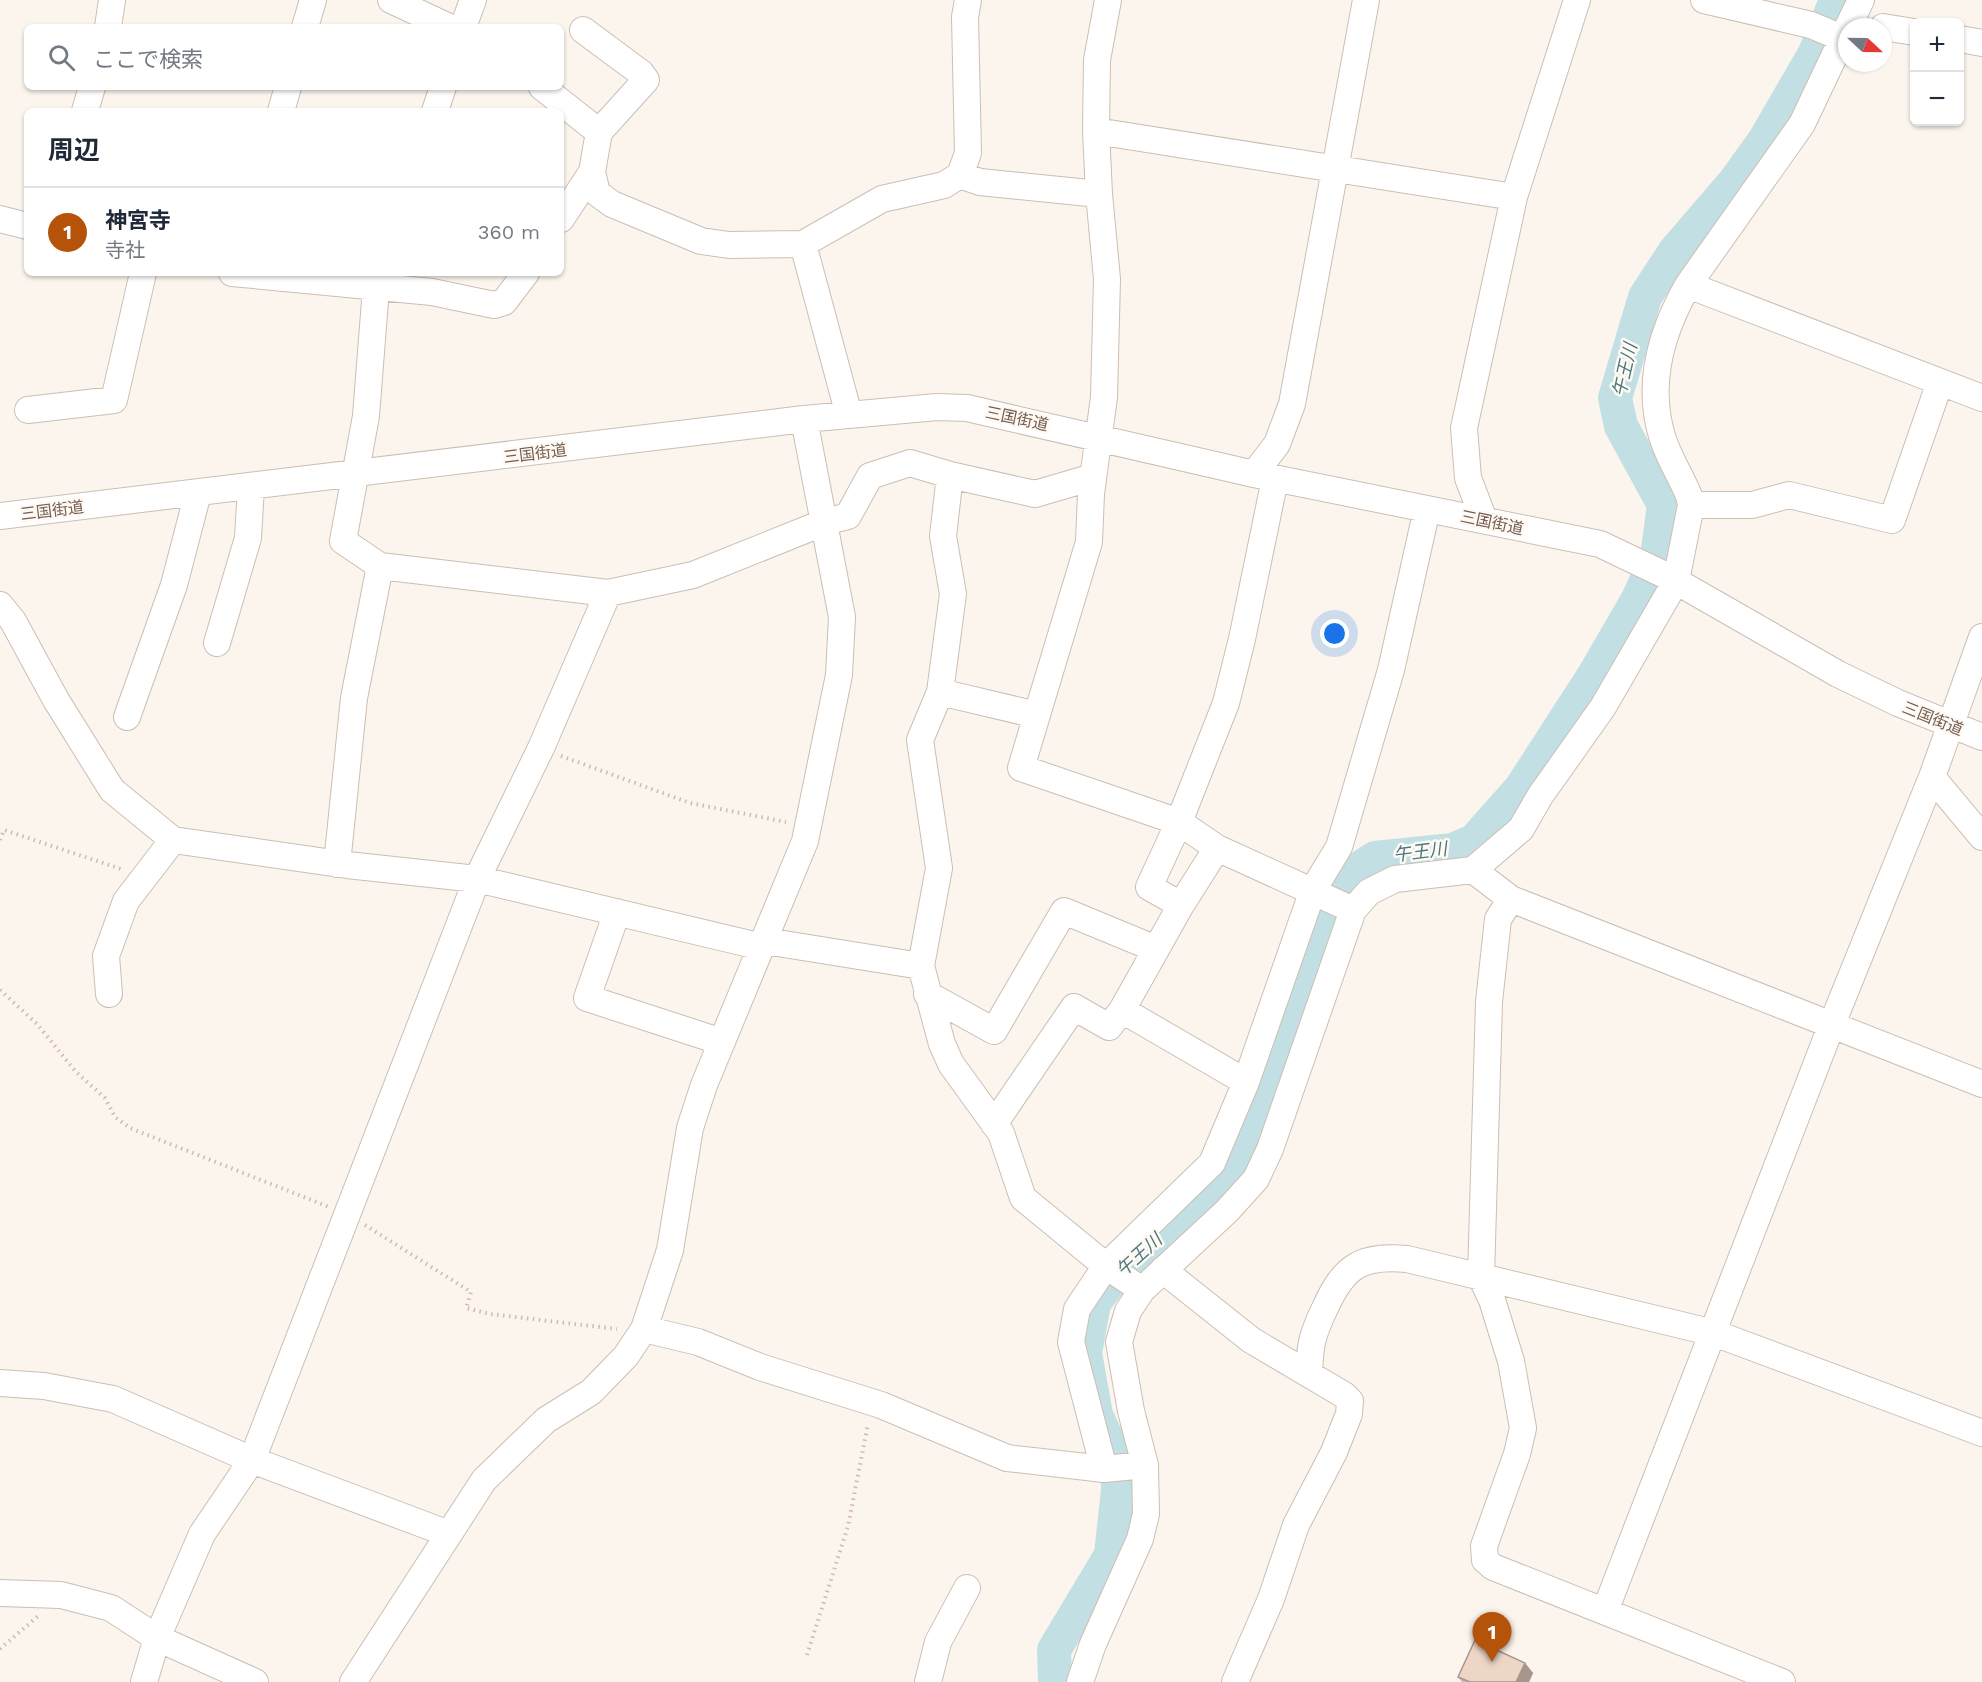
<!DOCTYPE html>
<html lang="ja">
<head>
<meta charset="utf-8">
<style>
	:root { --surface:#fff; --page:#f2f2f3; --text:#1f2937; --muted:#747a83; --line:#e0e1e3; --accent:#b45309 }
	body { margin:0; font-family:"Work Sans","Noto Sans JP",sans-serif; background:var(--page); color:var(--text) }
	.controls { position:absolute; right:18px; top:18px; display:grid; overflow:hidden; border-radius:9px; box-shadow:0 2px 4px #0004 }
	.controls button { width:54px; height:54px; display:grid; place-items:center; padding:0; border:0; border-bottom:2px solid var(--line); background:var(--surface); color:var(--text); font:30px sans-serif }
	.compass { position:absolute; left:1838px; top:18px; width:54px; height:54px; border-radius:50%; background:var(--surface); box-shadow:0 2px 4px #0004; rotate:112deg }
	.you { position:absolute; left:1335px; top:634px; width:21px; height:21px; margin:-15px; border:4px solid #fff; border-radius:50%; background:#1a73e8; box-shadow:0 0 0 9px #1a73e833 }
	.badge { display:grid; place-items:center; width:39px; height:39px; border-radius:50%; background:var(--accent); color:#fff; font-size:20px; font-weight:700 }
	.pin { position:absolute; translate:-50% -50px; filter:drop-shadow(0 2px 3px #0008) }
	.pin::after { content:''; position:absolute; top:32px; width:21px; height:18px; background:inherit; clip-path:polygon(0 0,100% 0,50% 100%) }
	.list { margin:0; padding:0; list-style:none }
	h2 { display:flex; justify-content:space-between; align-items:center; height:78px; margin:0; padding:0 24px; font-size:26px }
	h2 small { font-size:20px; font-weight:400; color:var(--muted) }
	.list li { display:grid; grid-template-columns:39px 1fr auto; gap:18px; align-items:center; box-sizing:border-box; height:90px; padding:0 24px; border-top:2px solid var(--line) }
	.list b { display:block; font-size:22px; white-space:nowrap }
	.list p { margin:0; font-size:20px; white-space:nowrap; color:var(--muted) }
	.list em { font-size:20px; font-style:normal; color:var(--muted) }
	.icon { flex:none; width:33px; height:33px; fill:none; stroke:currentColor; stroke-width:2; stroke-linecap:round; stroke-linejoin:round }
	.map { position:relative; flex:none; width:1982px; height:1682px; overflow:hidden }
	.search { position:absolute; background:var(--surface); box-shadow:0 2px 4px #0004; left:24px; top:24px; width:540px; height:66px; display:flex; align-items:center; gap:15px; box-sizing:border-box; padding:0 21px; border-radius:9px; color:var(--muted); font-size:22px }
	.panel { position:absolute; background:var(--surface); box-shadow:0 2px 4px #0004; left:24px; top:108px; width:540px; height:168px; border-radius:9px }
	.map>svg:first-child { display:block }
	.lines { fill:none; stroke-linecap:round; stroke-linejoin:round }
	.river { stroke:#c2dfe4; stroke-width:34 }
	.minor-casing { stroke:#cdbeb3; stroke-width:28 }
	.path { stroke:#d3b9a9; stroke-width:4; stroke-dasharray:1.5 4.5; stroke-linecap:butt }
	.minor { stroke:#fff; stroke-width:26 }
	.wall { fill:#cdb8ab }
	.shaded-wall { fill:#a7968b }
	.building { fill:#eed6c7; stroke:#a7968b; stroke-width:1.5 }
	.labels { text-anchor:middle; stroke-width:5; stroke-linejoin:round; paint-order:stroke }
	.street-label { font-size:16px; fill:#755d51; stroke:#fef9f3 }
	.water-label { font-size:18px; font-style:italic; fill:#49777f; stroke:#fef9f3 }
</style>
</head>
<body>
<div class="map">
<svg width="1982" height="1682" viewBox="0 0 1982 1682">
	<rect width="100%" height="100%" fill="#fbf5ed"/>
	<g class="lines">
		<path class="river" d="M 1055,1682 L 1054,1650 L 1111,1555 L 1118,1490 L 1117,1460 L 1096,1415 L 1085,1353 L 1094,1303 L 1116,1274 L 1194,1206 L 1238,1157 L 1316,928 L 1343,879 L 1375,858 L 1453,850 L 1474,841 L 1521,788 L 1594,675 L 1638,599 L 1657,557 L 1664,505 L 1621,426 L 1615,398 L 1645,297 L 1675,251 L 1736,180 L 1764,141 L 1815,53 L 1836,0"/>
		<defs>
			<path id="minor" d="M 391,0 L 449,27
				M 1108,0 L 1097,60 L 1096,131 L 1099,194 L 1107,279 L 1104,397 L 1091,494 L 1089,542 L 1021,768 L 1179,822 L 1149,887 L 1181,905
				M 1704,0 L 1811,25 L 1842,38
				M 108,27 L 112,0
				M 305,27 L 313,0
				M 463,27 L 473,0
				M 1848,27 L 1861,0
				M 1883,27 L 1914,32
				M 583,30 L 641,73 L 646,80 L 599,132
				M 1960,39 L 1982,43
				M 542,87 L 599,132 L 592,172 L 597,193 L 612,204 L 701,241 L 729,245 L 803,244 L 882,199 L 944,185 L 960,175 L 968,153 L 965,17 L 968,0
				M 85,111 L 92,87
				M 281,111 L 288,87
				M 435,111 L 443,87
				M 1096,131 L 1514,197
				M 960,175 L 980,182 L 1099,194
				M 0,219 L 27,226
				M 561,219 L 592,172
				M 803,244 L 849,415
				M 232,273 L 432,292 L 494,305 L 504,302 L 526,273
				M 381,273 L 376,288 L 366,416 L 343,541 L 380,566 L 608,593 L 693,575 L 825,522 L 848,516 L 870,476 L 910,463 L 950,475 L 1035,494 L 1093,477
				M 1688,285 L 1982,398
				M 28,410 L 114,400 L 143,273
				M 1254,474 L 1277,444 L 1292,404 L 1366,0
				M 1275,479 L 1242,639 L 1226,703 L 1179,822 L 1217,848 L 1353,910
				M 1691,505 L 1752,505 L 1789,495 L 1892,520 L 1940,382
				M 0,516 L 804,419 L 937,407 L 967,408 L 1254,474 L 1600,544 L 1667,576 L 1838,674 L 1898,703 L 1982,737
				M 1484,520 L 1468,478 L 1464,428 L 1514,197 L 1577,0
				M 0,605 L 13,621 L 56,700 L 112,790 L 173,840
				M 217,643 L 248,538 L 251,487
				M 940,692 L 1037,715
				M 127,717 L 174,585 L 198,493
				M 1932,777 L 1982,837
				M 337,864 L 354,698 L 380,566
				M 1473,870 L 1511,899
				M 617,912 L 587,998 L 722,1042
				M 765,941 L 921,966 L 942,1044 L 951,1064 L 1001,1133 L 1023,1198 L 1106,1266 L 1142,1290
				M 921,966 L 939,868 L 920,740 L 940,692 L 953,594 L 943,536 L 950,475
				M 109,994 L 106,956 L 126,901 L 173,840 L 347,865 L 477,879 L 762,947
				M 927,994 L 994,1031 L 1064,911 L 1156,949
				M 1122,1010 L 1246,1082
				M 994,1124 L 1074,1007 L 1109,1027 L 1122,1010 L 1181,905 L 1217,848
				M 1163,1270 L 1251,1340 L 1344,1395 L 1350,1401 L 1349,1414 L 1334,1452 L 1296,1525 L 1271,1599 L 1235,1682
				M 644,1329 L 698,1342 L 760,1367 L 881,1405 L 1007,1458 L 1104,1469 L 1145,1465
				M 1309,1374 C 1310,1344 1312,1335 1325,1308 C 1344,1266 1361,1255 1407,1259 L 1714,1333 L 1982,1433
				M 0,1383 L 44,1386 L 113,1399 L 252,1460 L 449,1534
				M 1104,1469 L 1071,1342 L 1077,1309 L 1106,1266 L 1212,1163 L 1246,1082 L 1313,890 L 1339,847 L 1391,670 L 1427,509
				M 0,1593 L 61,1595 L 111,1608 L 157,1638 L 255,1682
				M 1605,1611 L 1832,1024 L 1932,777 L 1982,637
				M 144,1682 L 157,1638 L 202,1534 L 252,1460 L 477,879 L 541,748 L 608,593
				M 353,1682 L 484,1480 L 546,1420 L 591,1392 L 626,1356 L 644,1329 L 670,1250 L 690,1128 L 704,1085 L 805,841 L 839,675 L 842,617 L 804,419
				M 928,1682 L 938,1642 L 967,1588
				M 1080,1682 L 1093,1644 L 1140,1539 L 1146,1514 L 1145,1465 L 1131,1411 L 1119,1342 L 1128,1311 L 1142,1290 L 1227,1211 L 1256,1179 L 1270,1149 L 1353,910 L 1369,892 L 1395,879 L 1473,870 L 1521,829 L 1540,796 L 1603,707 L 1676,581 L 1691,505 L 1689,496 C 1681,476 1668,457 1662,436 C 1646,383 1661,332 1688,285 L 1802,124 L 1847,29
				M 1782,1682 L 1493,1567 L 1485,1560 L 1484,1546 L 1517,1454 L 1523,1428 L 1511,1361 L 1492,1300 L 1481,1277 L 1489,1002 L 1498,919 L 1511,899 L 1982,1084"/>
		</defs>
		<use href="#minor" class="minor-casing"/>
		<path class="path" d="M 561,756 L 690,803 L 786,822
			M 0,840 L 4,830 L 124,870
			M 0,990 L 37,1024 L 76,1072 L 105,1098 L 115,1117 L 130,1128 L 329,1207
			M 365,1225 L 471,1292 L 466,1308 L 490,1314 L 617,1329
			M 0,1649 L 38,1616
			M 807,1655 L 848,1526 L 868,1424"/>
		<use href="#minor" class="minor"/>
	</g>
	<path class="wall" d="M 1525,1663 L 1533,1673 L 1529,1682 L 1462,1682 L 1458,1677 Z"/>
	<path class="shaded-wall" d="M 1525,1663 L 1533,1673 L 1529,1682 L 1516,1682 Z"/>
	<path class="building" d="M 1475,1640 L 1525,1663 L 1516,1682 L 1470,1682 L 1458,1677 Z"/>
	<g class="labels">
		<g class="street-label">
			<text transform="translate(1017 418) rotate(12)" y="6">三国街道</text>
			<text transform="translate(535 453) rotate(-7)" y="6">三国街道</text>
			<text transform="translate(52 510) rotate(-7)" y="6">三国街道</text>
			<text transform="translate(1492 522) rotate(12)" y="6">三国街道</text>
			<text transform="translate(1933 718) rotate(22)" y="6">三国街道</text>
		</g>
		<g class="water-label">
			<text transform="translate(1625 370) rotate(-77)" y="6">午王川</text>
			<text transform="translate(1420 852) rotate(-7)" y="6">午王川</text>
			<text transform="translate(1139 1255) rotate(-42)" y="6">午王川</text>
		</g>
	</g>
</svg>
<div class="controls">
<button>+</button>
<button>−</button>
</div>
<svg class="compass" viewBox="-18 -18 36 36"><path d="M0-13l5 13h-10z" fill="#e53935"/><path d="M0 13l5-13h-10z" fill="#747a83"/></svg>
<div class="you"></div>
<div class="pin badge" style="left:1492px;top:1662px">1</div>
<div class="search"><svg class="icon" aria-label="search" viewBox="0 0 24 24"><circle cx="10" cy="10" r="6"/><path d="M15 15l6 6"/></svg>ここで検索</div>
<section class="panel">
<h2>周辺<small></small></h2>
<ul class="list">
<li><span class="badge">1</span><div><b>神宮寺</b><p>寺社</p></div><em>360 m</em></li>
</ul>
</section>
</div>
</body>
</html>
